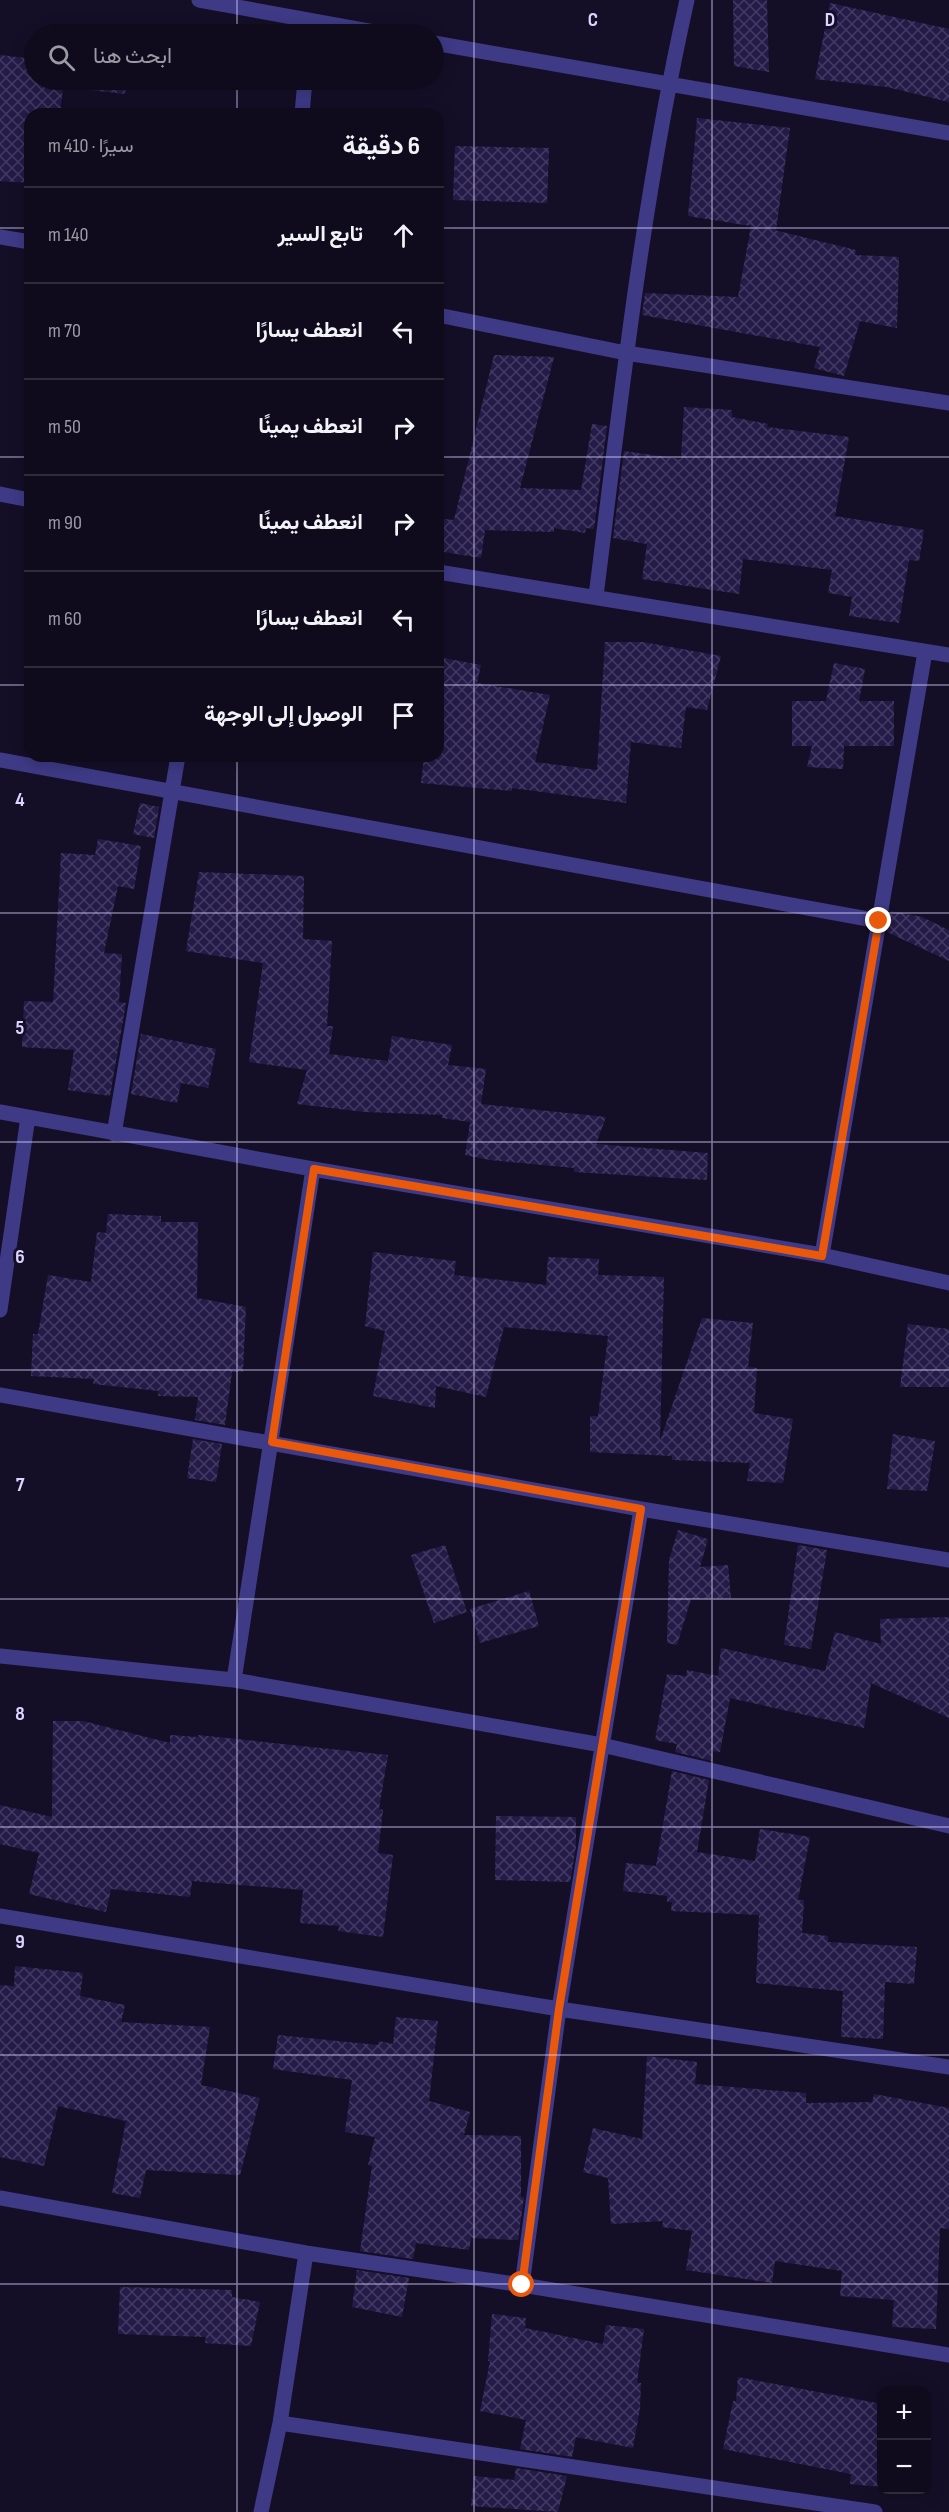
<!DOCTYPE html>
<html lang="ar">
<head>
<meta charset="utf-8">
<style>
	:root { --surface:#0f0b1d; --page:#1d192a; --text:#f1f3f6; --muted:#9b9ba4; --line:#2f2b3b }
	body { margin:0; font-family:"Sofia Sans Condensed",Vazirmatn,sans-serif; background:var(--page); color:var(--text); direction:rtl }
	.controls { position:absolute; right:18px; bottom:18px; display:grid; overflow:hidden; border-radius:12px; box-shadow:0 3px 15px #0003 }
	.controls button { width:54px; height:54px; display:grid; place-items:center; padding:0; border:0; border-bottom:2px solid var(--line); background:var(--surface); color:var(--text); font:30px sans-serif }
	.stop { position:absolute; width:18px; height:18px; margin:-14px; border:4px solid #ea580c; border-radius:50%; background:#fff }
	.stop.end { background:#ea580c; border-color:#fff; box-shadow:0 2px 6px #0008 }
	.list { margin:0; padding:0; list-style:none }
	h2 { display:flex; justify-content:space-between; align-items:center; height:78px; margin:0; padding:0 24px; font-size:26px }
	h2 small { font-size:20px; font-weight:400; color:var(--muted) }
	.list li { display:grid; grid-template-columns:39px 1fr auto; gap:18px; align-items:center; box-sizing:border-box; height:96px; padding:0 24px; border-top:2px solid var(--line) }
	.list b { display:block; font-size:22px; white-space:nowrap }
	.list em { font-size:20px; font-style:normal; color:var(--muted) }
	.icon { flex:none; width:33px; height:33px; fill:none; stroke:currentColor; stroke-width:2; stroke-linecap:round; stroke-linejoin:round }
	.map { position:relative; flex:none; width:949px; height:2512px; overflow:hidden; direction:ltr }
	.search { position:absolute; background:var(--surface); box-shadow:0 3px 15px #0003; left:24px; top:24px; width:420px; height:66px; display:flex; align-items:center; gap:15px; box-sizing:border-box; padding:0 21px; border-radius:33px; color:var(--muted); font-size:22px }
	.panel { position:absolute; background:var(--surface); box-shadow:0 3px 15px #0003; left:24px; top:108px; width:420px; height:654px; border-radius:18px; direction:rtl }
	.map>svg:first-child { display:block }
	.building { fill:url(#building-cross-hatch) }
	.lines { fill:none; stroke-linecap:round; stroke-linejoin:round }
	.street { stroke:#3e3a86; stroke-width:15 }
	.route { stroke:#ea580c; stroke-width:8 }
	.grid { fill:none; stroke:#dbd5ff; stroke-width:1.5; stroke-opacity:0.55 }
	.grid-label { font-size:20px; text-anchor:middle; font-weight:bold; fill:#dbd5ff; stroke:#140f27; stroke-width:6; stroke-linejoin:round; paint-order:stroke }
</style>
</head>
<body>
<div class="map">
<svg width="949" height="2512" viewBox="0 0 949 2512">
	<defs>
		<pattern id="building-cross-hatch" width="8" height="8" patternUnits="userSpaceOnUse" patternTransform="scale(1.5)"><rect width="8" height="8" fill="#251b48"/><path d="M0 0l8 8M0 8l8-8" fill="none" stroke="#443b63"/></pattern>
	</defs>
	<rect width="100%" height="100%" fill="#140f27"/>
	<path class="building" d="M 733,0 L 767,0 L 769,72 L 734,66 Z
		M 830,3 L 949,29 L 949,102 L 887,87 L 815,79 Z
		M 54,25 L 79,28 L 79,26 L 132,32 L 132,34 L 53,34 Z
		M 0,55 L 34,59 L 34,80 L 127,80 L 125,94 L 63,87 L 60,114 L 30,114 L 30,183 L 0,181 Z
		M 697,118 L 790,128 L 776,230 L 770,229 L 856,250 L 855,255 L 899,257 L 897,328 L 860,321 L 844,376 L 814,368 L 820,347 L 642,315 L 645,293 L 738,297 L 751,226 L 688,216 Z
		M 455,146 L 549,148 L 547,203 L 453,200 Z
		M 494,355 L 554,357 L 520,488 L 581,490 L 592,424 L 607,426 L 594,529 L 586,528 L 585,533 L 554,528 L 554,532 L 485,530 L 481,558 L 438,551 L 438,518 L 454,520 Z
		M 684,407 L 732,410 L 732,417 L 768,424 L 767,427 L 849,437 L 835,516 L 924,530 L 919,561 L 909,560 L 899,623 L 849,616 L 852,597 L 828,593 L 832,570 L 743,559 L 739,594 L 642,579 L 647,544 L 613,538 L 624,451 L 681,459 Z
		M 605,642 L 643,642 L 721,656 L 707,710 L 686,707 L 681,748 L 631,742 L 626,803 L 512,788 L 512,791 L 421,783 L 424,756 L 438,756 L 438,657 L 481,665 L 477,683 L 550,695 L 535,762 L 597,770 Z
		M 834,663 L 865,669 L 859,701 L 894,701 L 894,746 L 844,746 L 843,769 L 807,767 L 812,746 L 792,746 L 792,701 L 826,701 Z
		M 140,803 L 159,807 L 154,838 L 133,834 Z
		M 98,839 L 141,846 L 134,889 L 118,886 L 104,953 L 122,954 L 119,1002 L 126,1003 L 110,1096 L 68,1090 L 74,1050 L 22,1047 L 24,1001 L 53,1002 L 61,853 L 95,855 Z
		M 199,872 L 304,876 L 303,939 L 332,941 L 327,1026 L 333,1026 L 329,1054 L 388,1061 L 392,1036 L 452,1045 L 448,1065 L 486,1069 L 481,1104 L 606,1117 L 596,1144 L 708,1153 L 707,1180 L 574,1172 L 574,1168 L 490,1160 L 465,1155 L 470,1122 L 442,1118 L 443,1115 L 365,1112 L 297,1104 L 307,1070 L 249,1062 L 263,963 L 186,951 Z
		M 891,911 L 922,917 L 949,930 L 949,961 L 887,932 Z
		M 141,1034 L 216,1049 L 208,1088 L 181,1083 L 177,1103 L 131,1094 Z
		M 108,1214 L 161,1216 L 161,1222 L 198,1222 L 197,1298 L 246,1307 L 243,1372 L 232,1372 L 225,1425 L 195,1420 L 198,1397 L 158,1396 L 159,1391 L 93,1384 L 94,1379 L 31,1376 L 33,1334 L 38,1334 L 48,1275 L 91,1282 L 97,1232 L 106,1233 Z
		M 373,1252 L 456,1261 L 454,1275 L 546,1285 L 548,1257 L 599,1259 L 598,1275 L 664,1277 L 660,1441 L 702,1318 L 753,1323 L 748,1367 L 757,1368 L 754,1413 L 793,1419 L 783,1483 L 747,1481 L 750,1463 L 672,1460 L 672,1456 L 590,1452 L 590,1416 L 598,1416 L 608,1336 L 504,1327 L 486,1397 L 436,1386 L 435,1408 L 373,1396 L 385,1331 L 365,1326 Z
		M 908,1324 L 949,1329 L 949,1387 L 900,1387 Z
		M 893,1434 L 935,1441 L 927,1491 L 887,1489 Z
		M 193,1439 L 222,1444 L 216,1482 L 187,1478 Z
		M 678,1530 L 708,1539 L 700,1567 L 728,1565 L 731,1598 L 691,1599 L 677,1645 L 667,1643 L 669,1560 Z
		M 445,1545 L 467,1612 L 434,1623 L 411,1555 Z
		M 798,1545 L 827,1550 L 811,1649 L 784,1645 Z
		M 529,1591 L 539,1626 L 480,1643 L 470,1609 Z
		M 949,1617 L 949,1718 L 871,1683 L 864,1728 L 730,1698 L 720,1752 L 713,1751 L 712,1761 L 675,1752 L 677,1744 L 655,1740 L 667,1674 L 686,1676 L 687,1670 L 718,1676 L 721,1648 L 825,1671 L 835,1632 L 881,1644 L 880,1619 Z
		M 53,1721 L 83,1721 L 170,1743 L 170,1735 L 198,1737 L 198,1735 L 388,1755 L 379,1809 L 383,1810 L 378,1853 L 393,1855 L 383,1937 L 338,1931 L 339,1926 L 300,1923 L 303,1890 L 192,1881 L 190,1897 L 111,1889 L 106,1912 L 29,1894 L 39,1853 L 0,1844 L 0,1805 L 52,1817 Z
		M 672,1771 L 709,1780 L 697,1852 L 755,1861 L 760,1829 L 810,1837 L 798,1900 L 804,1900 L 802,1933 L 828,1936 L 828,1942 L 917,1947 L 914,1984 L 885,1982 L 883,2039 L 841,2037 L 843,1991 L 756,1983 L 759,1915 L 671,1911 L 672,1902 L 667,1902 L 667,1896 L 623,1891 L 626,1863 L 656,1866 Z
		M 496,1816 L 576,1817 L 576,1847 L 570,1882 L 495,1880 Z
		M 15,1966 L 83,1973 L 80,1996 L 125,2005 L 121,2022 L 210,2027 L 201,2085 L 260,2098 L 240,2175 L 146,2170 L 140,2198 L 112,2193 L 126,2121 L 58,2106 L 44,2166 L 0,2157 L 0,1985 L 14,1986 Z
		M 396,2017 L 438,2021 L 429,2101 L 470,2112 L 464,2135 L 521,2136 L 521,2197 L 524,2197 L 518,2240 L 471,2238 L 469,2250 L 416,2243 L 413,2259 L 360,2251 L 372,2166 L 368,2165 L 375,2137 L 345,2132 L 352,2080 L 273,2069 L 278,2035 L 378,2045 L 379,2041 L 393,2044 Z
		M 647,2056 L 697,2062 L 695,2084 L 806,2093 L 806,2103 L 872,2102 L 874,2094 L 949,2108 L 949,2229 L 940,2228 L 936,2329 L 892,2327 L 894,2300 L 840,2296 L 842,2271 L 775,2261 L 772,2283 L 686,2270 L 692,2231 L 662,2227 L 663,2221 L 611,2224 L 608,2178 L 583,2172 L 593,2128 L 642,2139 Z
		M 357,2270 L 409,2278 L 402,2317 L 352,2307 Z
		M 120,2287 L 232,2290 L 232,2297 L 260,2302 L 251,2346 L 205,2343 L 206,2337 L 118,2334 Z
		M 492,2314 L 526,2318 L 525,2328 L 603,2344 L 606,2325 L 644,2329 L 637,2383 L 641,2383 L 640,2408 L 633,2448 L 576,2437 L 572,2457 L 520,2449 L 526,2420 L 480,2411 L 490,2361 L 488,2361 Z
		M 738,2377 L 882,2404 L 882,2487 L 850,2484 L 851,2474 L 723,2449 L 733,2401 L 736,2401 Z
		M 516,2468 L 567,2476 L 558,2512 L 471,2506 L 474,2476 L 514,2480 Z"/>
	<g class="lines">
		<path class="street" d="M 199,0 L 385,34
			M 434,43 L 949,133
			M 302,114 L 305,80
			M 0,237 L 30,242
			M 438,315 L 626,353 L 949,403
			M 0,494 L 30,500
			M 438,572 L 949,655
			M 596,596 C 621,397 643,196 687,0
			M 0,760 L 879,921
			M 0,1112 L 313,1169 L 822,1255 L 949,1283
			M 114,1134 L 178,756
			M 822,1255 L 925,652
			M 0,1310 L 28,1117
			M 0,1395 L 641,1509 L 949,1560
			M 0,1656 L 234,1680 L 602,1745 L 949,1826
			M 234,1680 L 313,1169
			M 0,1916 L 559,2009 L 949,2067
			M 0,2198 L 306,2253 L 522,2285 L 949,2355
			M 522,2285 L 559,2009 L 641,1509
			M 280,2423 L 875,2512
			M 261,2512 L 280,2423 L 306,2253"/>
	</g>
	<g class="lines">
		<path class="route" d="M 522,2285 L 559,2009 L 641,1509 L 272,1442 L 314,1169 L 822,1256 L 879,921"/>
	</g>
	<path class="grid" d="M 237,0 L 237,34M 474,0 L 474,2512M 712,0 L 712,2512M 237,80 L 237,114M 0,228 L 30,228M 438,228 L 949,228M 0,457 L 30,457M 438,457 L 949,457M 0,685 L 30,685M 438,685 L 949,685M 237,756 L 237,2512M 0,913 L 949,913M 0,1142 L 949,1142M 0,1370 L 949,1370M 0,1599 L 949,1599M 0,1827 L 949,1827M 0,2055 L 949,2055M 0,2284 L 949,2284"/>
	<g class="grid-label">
		<text x="593" y="26">C</text>
		<text x="830" y="26">D</text>
		<text x="20" y="806">4</text>
		<text x="20" y="1034">5</text>
		<text x="20" y="1263">6</text>
		<text x="20" y="1491">7</text>
		<text x="20" y="1720">8</text>
		<text x="20" y="1948">9</text>
	</g>
</svg>
<div class="controls">
<button>+</button>
<button>−</button>
</div>
<div class="stop" style="left:522px;top:2285px"></div>
<div class="stop end" style="left:879px;top:921px"></div>
<div class="search"><svg class="icon" aria-label="search" viewBox="0 0 24 24"><circle cx="10" cy="10" r="6"/><path d="M15 15l6 6"/></svg>ابحث هنا</div>
<section class="panel">
<h2>6 دقيقة<small>سيرًا · 410 m</small></h2>
<ul class="list">
<li><svg class="icon" aria-label="ahead" viewBox="0 0 24 24"><path d="M12 20V5M6 11l6-6 6 6"/></svg><div><b>تابع السير</b></div><em>140 m</em></li>
<li><svg class="icon" aria-label="left" viewBox="0 0 24 24"><path d="M17 20v-9H6M10 6l-5 5 5 5"/></svg><div><b>انعطف يسارًا</b></div><em>70 m</em></li>
<li><svg class="icon" aria-label="right" viewBox="0 0 24 24"><path d="M7 20v-9h11M14 6l5 5-5 5"/></svg><div><b>انعطف يمينًا</b></div><em>50 m</em></li>
<li><svg class="icon" aria-label="right" viewBox="0 0 24 24"><path d="M7 20v-9h11M14 6l5 5-5 5"/></svg><div><b>انعطف يمينًا</b></div><em>90 m</em></li>
<li><svg class="icon" aria-label="left" viewBox="0 0 24 24"><path d="M17 20v-9H6M10 6l-5 5 5 5"/></svg><div><b>انعطف يسارًا</b></div><em>60 m</em></li>
<li><svg class="icon" aria-label="arrive" viewBox="0 0 24 24"><path d="M6 21V4h12l-3 4 3 4H6"/></svg><div><b>الوصول إلى الوجهة</b></div></li>
</ul>
</section>
</div>
</body>
</html>
